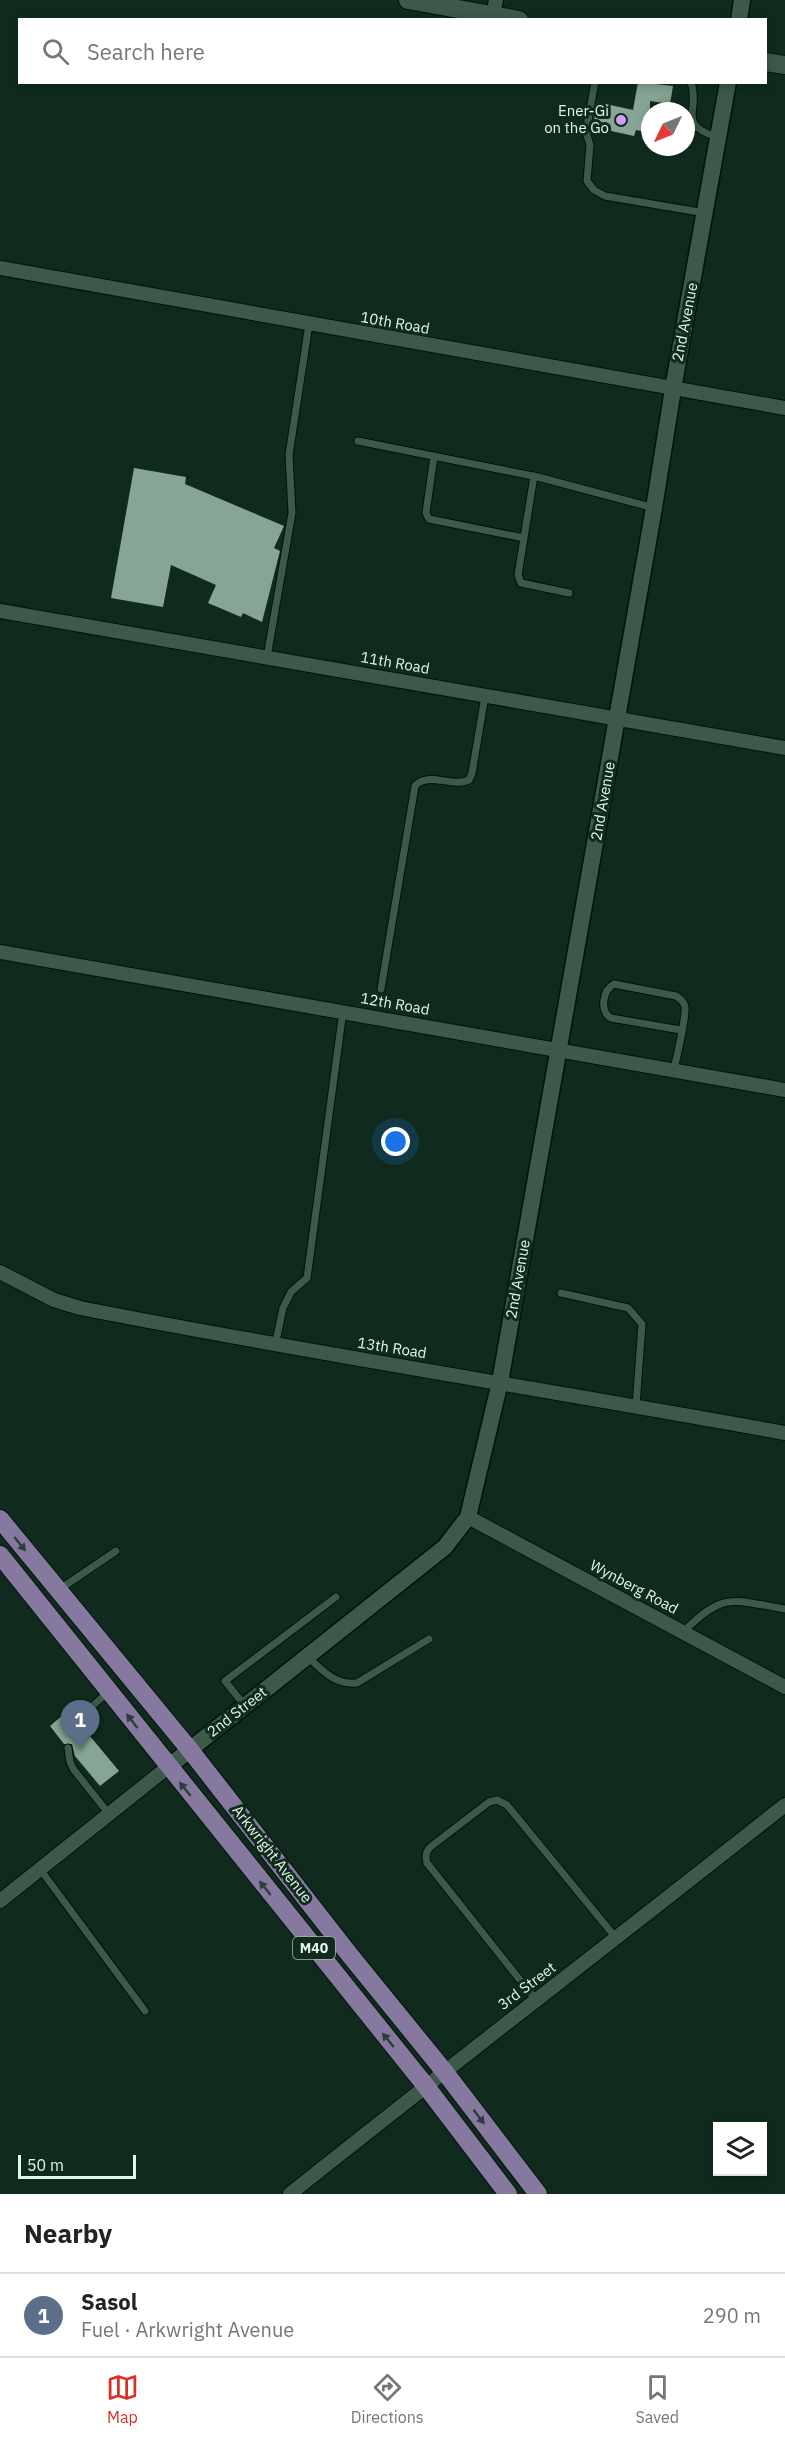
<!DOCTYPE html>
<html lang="en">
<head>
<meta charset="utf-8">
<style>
	:root { --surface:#fff; --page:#f6f6f6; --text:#222; --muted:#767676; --line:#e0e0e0; --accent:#d93025 }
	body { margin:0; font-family:"IBM Plex Sans",sans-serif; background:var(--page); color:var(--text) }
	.controls { position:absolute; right:18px; bottom:18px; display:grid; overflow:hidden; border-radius:0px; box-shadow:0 3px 9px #0003 }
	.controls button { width:54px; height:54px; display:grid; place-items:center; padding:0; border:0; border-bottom:2px solid var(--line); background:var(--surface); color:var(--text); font:30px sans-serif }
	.compass { position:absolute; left:641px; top:102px; width:54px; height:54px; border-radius:50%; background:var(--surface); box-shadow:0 3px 9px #0003; rotate:227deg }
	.scale { position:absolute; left:18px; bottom:15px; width:118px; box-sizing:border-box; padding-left:6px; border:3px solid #e5f5eb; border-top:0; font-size:16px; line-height:21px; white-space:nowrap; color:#e5f5eb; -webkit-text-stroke:4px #102b1e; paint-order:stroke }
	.you { position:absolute; left:396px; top:1142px; width:21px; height:21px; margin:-15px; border:4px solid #fff; border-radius:50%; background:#1a73e8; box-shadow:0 0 0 9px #1a73e833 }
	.badge { display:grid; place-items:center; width:39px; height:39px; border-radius:50%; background:var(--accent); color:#fff; font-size:20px; font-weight:700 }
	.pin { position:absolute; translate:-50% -50px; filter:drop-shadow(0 2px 3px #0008) }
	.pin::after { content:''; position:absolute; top:32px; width:21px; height:18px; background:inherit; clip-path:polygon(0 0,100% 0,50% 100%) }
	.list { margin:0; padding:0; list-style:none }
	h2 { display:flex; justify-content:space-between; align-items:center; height:78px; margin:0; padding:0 24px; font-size:26px }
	h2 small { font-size:20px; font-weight:400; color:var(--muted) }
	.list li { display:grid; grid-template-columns:39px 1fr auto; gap:18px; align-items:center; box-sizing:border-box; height:84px; padding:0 24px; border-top:2px solid var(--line) }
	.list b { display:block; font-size:22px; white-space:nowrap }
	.list p { margin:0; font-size:20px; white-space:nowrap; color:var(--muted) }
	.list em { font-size:20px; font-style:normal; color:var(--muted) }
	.icon { flex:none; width:33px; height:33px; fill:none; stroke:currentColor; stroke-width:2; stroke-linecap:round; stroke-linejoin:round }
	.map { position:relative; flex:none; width:785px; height:2194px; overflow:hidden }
	.search { position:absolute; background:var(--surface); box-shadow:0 3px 9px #0003; left:18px; right:18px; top:18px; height:66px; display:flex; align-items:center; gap:15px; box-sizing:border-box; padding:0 21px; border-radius:0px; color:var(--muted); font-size:22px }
	.sheet { height:162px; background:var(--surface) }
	nav { display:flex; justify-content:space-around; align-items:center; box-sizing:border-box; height:84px; border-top:2px solid var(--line); background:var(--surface); font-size:16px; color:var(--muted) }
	nav a { display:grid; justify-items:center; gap:3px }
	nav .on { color:var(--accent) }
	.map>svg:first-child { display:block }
	.building { fill:#86a594 }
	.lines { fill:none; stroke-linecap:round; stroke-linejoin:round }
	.service-casing { stroke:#001408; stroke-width:9 }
	.minor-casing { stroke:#001408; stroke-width:16 }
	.tertiary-casing { stroke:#001408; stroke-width:19 }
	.secondary-casing { stroke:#001408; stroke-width:20 }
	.primary-casing { stroke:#001408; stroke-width:20 }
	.service { stroke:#3c5949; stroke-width:7 }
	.minor { stroke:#3c5949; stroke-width:14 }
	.tertiary { stroke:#3c5949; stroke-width:16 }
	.secondary { stroke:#3c5949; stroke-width:18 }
	.primary { stroke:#86789f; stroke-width:18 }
	.oneway { fill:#2e3e3e }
	.poi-dot { fill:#d39cfc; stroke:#102b1e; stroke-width:2 }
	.labels { text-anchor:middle; stroke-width:6; stroke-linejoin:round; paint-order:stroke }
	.shield { fill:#102b1e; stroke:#a5b8ae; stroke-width:1.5 }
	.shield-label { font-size:14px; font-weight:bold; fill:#e5f5eb }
	.poi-label { font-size:15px; fill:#e5f5eb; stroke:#102b1e; text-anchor:end }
	.street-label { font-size:15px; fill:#e5f5eb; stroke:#102b1e }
</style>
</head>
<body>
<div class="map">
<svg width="785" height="2194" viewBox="0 0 785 2194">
	<rect width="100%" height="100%" fill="#102b1e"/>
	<path class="building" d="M 638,82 L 673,86 L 670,104 L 650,101 L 650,133 L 636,130 L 634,136 L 593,127 L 597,102 L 633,110 Z
		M 134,468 L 186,477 L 185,484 L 284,526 L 274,548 L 280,551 L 262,622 L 243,613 L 241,617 L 208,603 L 216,585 L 171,565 L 163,607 L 111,598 Z
		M 69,1710 L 73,1716 L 72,1723 L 80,1724 L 119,1771 L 100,1786 L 75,1756 L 72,1744 L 64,1744 L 50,1726 Z"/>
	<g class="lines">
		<defs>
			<path id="service" d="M 595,82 L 586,132 L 590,145 L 587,181 L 594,190 L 605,196 L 705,213
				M 691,82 C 701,110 675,124 717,137
				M 358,441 L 538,477 L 654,508
				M 434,456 L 426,513 L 429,519 L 524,538
				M 534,476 L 518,575 L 521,583 L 569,593
				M 267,657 L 292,513 L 289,455 L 309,324
				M 381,989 L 415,786 C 428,771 452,788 469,780 L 472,773 L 485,696
				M 674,1070 C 677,1054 686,1021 685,1007 C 684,1001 680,999 676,996 L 614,984 C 603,990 599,1011 611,1018 L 681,1030
				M 561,1293 L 628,1308 L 642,1324 L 636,1406
				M 275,1346 L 283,1308 L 291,1292 L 307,1278 L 343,1011
				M 60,1589 L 116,1551
				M 683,1632 C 725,1591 731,1600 785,1609
				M 308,1657 C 323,1671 335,1685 357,1683 L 429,1639
				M 245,1706 L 225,1681 L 336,1597
				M 77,1720 L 108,1692
				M 68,1748 L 70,1762 L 74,1770 L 109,1814
				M 40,1869 L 145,2011
				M 536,2000 L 427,1863 C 425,1855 426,1850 433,1845 L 489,1802 L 497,1800 L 507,1805 L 616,1938"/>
			<path id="minor" d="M 493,15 L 496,0
				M 0,268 L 785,408
				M 0,611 L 785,748
				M 0,952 L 785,1090
				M 0,1272 L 54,1300 L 80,1308 C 314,1354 550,1390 785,1433
				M 468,1517 L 785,1687
				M 0,1901 L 168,1767
				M 290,2194 C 454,2063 621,1935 785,1805"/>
			<path id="tertiary" d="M 739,20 L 742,0
				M 168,1767 L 445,1547 L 468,1517 L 500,1382 L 654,508 L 673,389 L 728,82"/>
			<path id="secondary" d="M 408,0 L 519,20
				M 766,62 L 785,65"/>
			<path id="primary" d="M 0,1519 L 190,1750 L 349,1954 L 444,2071 L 538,2194
				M 0,1555 L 425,2085 L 508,2194"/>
		</defs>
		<use href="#service" class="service-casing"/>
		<use href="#minor" class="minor-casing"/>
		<use href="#tertiary" class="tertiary-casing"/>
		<use href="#secondary" class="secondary-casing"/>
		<use href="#primary" class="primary-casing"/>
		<use href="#service" class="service"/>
		<use href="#minor" class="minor"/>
		<use href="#tertiary" class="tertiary"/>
		<use href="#secondary" class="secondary"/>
		<use href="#primary" class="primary"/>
	</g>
	<defs><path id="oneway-solid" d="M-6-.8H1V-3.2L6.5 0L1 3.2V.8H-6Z" transform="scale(1.5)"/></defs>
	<g class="oneway">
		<use href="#oneway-solid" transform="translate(20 1544) rotate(51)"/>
		<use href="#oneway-solid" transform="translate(132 1721) rotate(-128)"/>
		<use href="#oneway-solid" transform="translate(185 1789) rotate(-129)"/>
		<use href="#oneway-solid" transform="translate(265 1888) rotate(-129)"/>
		<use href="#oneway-solid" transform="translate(388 2040) rotate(-129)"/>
		<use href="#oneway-solid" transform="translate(479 2117) rotate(53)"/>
	</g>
	<circle class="poi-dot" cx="621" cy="120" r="6"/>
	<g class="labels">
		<rect class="shield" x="293" y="1937" width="42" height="22" rx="4.5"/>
		<g class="shield-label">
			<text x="314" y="1953">M40</text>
		</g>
		<g class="poi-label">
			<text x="609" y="116">Ener-Gi<tspan x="609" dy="17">on the Go</tspan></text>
		</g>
		<g class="street-label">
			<text transform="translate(685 322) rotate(-79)" y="5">2nd Avenue</text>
			<text transform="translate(395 323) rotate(10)" y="5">10th Road</text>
			<text transform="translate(395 663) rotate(10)" y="5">11th Road</text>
			<text transform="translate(603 801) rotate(-80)" y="5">2nd Avenue</text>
			<text transform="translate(395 1004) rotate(10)" y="5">12th Road</text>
			<text transform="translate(518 1279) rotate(-80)" y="5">2nd Avenue</text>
			<text transform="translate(392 1348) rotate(9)" y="5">13th Road</text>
			<text transform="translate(634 1587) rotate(28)" y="5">Wynberg Road</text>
			<text transform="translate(237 1712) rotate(-38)" y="5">2nd Street</text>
			<text transform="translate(272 1854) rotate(52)" y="5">Arkwright Avenue</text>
			<text transform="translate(527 1986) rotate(-37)" y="5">3rd Street</text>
		</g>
	</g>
</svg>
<div class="controls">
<button><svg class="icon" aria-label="layers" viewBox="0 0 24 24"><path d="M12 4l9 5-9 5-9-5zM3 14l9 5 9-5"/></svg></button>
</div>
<svg class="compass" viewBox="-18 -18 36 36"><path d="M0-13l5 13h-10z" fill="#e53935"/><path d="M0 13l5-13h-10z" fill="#767676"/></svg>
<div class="scale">50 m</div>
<div class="you"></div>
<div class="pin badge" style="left:80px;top:1750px;background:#5c6f8a">1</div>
<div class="search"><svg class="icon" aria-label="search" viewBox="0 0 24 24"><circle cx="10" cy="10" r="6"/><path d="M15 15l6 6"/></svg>Search here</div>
</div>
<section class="sheet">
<h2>Nearby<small></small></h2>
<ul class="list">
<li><span class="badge" style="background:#5c6f8a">1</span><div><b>Sasol</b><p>Fuel · Arkwright Avenue</p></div><em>290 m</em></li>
</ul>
</section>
<nav>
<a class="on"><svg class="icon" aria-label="map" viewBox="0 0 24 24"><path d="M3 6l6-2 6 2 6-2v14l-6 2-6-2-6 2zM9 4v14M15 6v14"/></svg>Map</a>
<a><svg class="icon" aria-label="directions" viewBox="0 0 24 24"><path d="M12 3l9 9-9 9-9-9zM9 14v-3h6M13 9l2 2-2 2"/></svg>Directions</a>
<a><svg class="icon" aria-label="saved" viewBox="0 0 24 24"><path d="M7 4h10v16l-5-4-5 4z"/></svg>Saved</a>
</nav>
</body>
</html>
